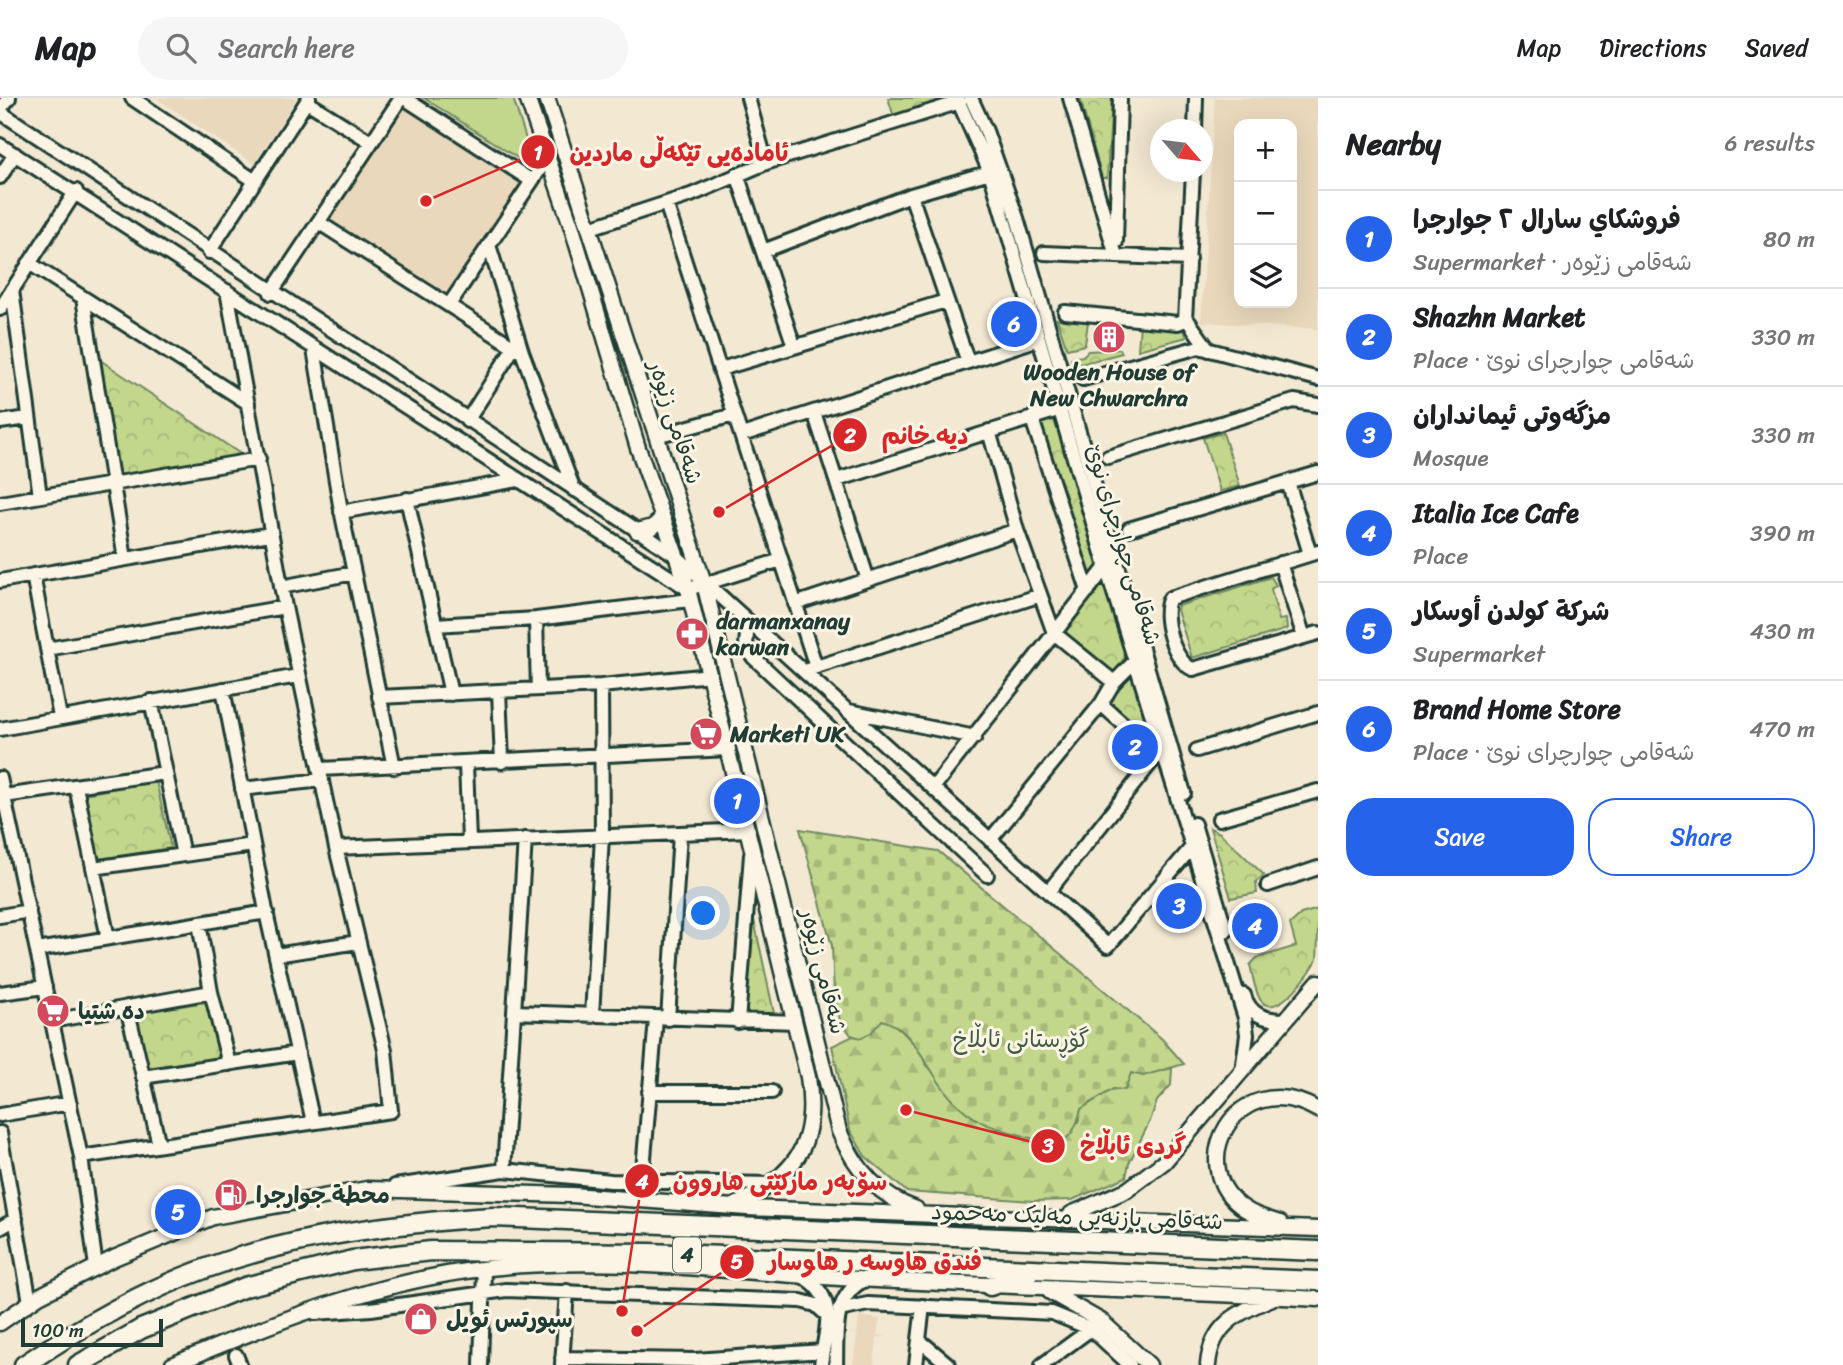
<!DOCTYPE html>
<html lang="en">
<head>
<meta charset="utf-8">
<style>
	:root { --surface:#fff; --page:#f6f6f6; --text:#202124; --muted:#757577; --line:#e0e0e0; --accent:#2563eb }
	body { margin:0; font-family:Sriracha,"Playpen Sans Arabic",sans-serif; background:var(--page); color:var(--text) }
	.controls { position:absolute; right:21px; top:21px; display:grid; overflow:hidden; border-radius:14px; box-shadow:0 7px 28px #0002 }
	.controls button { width:63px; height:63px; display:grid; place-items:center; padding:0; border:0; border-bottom:2px solid var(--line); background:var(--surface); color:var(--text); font:35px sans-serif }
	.compass { position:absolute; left:1150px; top:21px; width:63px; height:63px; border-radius:50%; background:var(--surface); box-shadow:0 7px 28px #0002; rotate:118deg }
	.scale { position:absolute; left:21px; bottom:18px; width:142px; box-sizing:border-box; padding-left:7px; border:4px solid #1f3d34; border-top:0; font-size:19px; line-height:24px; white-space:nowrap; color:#1f3d34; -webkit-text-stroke:5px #fcf5e5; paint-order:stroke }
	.you { position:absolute; left:704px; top:816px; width:24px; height:24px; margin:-18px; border:5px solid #fff; border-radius:50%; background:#1a73e8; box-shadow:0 0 0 10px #1a73e833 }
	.badge { display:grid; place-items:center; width:46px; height:46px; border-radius:50%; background:var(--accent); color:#fff; font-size:23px; font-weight:700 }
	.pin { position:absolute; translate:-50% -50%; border:4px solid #fff; box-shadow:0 2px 7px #0006 }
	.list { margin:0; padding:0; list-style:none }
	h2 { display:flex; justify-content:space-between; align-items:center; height:91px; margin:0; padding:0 28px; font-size:30px }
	h2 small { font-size:23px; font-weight:400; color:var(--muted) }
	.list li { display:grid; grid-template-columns:46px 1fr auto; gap:21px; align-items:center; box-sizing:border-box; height:98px; padding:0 28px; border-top:2px solid var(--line) }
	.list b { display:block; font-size:26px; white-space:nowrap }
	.list p { margin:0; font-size:23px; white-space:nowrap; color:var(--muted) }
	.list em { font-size:23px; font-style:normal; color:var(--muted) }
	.actions { display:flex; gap:14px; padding:21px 28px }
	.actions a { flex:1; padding:16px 0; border:2px solid var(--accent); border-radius:28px; text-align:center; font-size:24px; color:var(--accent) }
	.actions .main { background:var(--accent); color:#fff }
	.icon { flex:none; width:38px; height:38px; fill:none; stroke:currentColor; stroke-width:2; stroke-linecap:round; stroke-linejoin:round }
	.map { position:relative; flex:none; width:1318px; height:1267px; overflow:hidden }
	header { display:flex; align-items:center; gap:42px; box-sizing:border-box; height:98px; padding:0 35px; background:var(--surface); border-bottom:2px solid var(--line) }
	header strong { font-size:33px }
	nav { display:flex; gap:38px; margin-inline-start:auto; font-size:24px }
	.search { width:490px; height:63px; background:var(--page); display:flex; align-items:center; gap:18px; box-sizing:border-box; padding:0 24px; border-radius:38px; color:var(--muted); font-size:26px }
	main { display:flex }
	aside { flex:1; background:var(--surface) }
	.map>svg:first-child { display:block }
	.built { fill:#e9d8bb; fill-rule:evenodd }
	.forest { fill:url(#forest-firs); stroke:#708a60; stroke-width:2 }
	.cemetery { fill:url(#cemetery-stones); stroke:#708a60; stroke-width:2 }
	.park { fill:url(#park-crowns); stroke:#708a60; stroke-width:2 }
	.garden { fill:#c2d68c; stroke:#708a60; stroke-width:2 }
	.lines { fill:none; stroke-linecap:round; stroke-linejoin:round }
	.minor-casing { stroke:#1f3d34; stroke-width:18 }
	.major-casing { stroke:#1f3d34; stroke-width:19 }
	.highway-casing { stroke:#1f3d34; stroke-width:23 }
	.minor { stroke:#fcf5e5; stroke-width:12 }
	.major { stroke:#fcf5e5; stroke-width:14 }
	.highway { stroke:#fcf5e5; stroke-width:18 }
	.labels { text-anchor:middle; stroke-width:6; stroke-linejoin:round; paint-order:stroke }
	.shield { fill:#fcf5e5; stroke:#617469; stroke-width:2 }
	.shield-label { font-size:21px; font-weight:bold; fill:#1f3d34 }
	.poi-label { font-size:23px; font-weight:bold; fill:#1f3d34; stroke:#fcf5e5; text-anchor:start }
	.street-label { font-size:23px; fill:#1f3d34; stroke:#fcf5e5 }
	.park-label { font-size:23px; fill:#405c46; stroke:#fcf5e5 }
	.leader { fill:none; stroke:#d62828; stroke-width:2.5 }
	.callout-dot { fill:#d62828; stroke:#fcf5e5; stroke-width:2.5 }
	.mark-label { font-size:21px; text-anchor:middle; font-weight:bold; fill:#fff }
	.callout-label { font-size:24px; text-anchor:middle; font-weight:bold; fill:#d62828; stroke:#fcf5e5; stroke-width:6; stroke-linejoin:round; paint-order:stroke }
</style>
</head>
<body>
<header>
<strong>Map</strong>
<div class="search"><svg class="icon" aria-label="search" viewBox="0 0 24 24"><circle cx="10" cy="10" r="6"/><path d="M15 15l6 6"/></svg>Search here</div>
<nav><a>Map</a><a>Directions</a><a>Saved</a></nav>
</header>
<main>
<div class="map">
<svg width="1318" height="1267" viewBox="0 0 1318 1267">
	<defs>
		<pattern id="forest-firs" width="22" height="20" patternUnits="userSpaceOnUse" patternTransform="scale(1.75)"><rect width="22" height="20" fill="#c2d68c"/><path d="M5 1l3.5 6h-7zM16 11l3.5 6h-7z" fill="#a6b979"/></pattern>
		<pattern id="cemetery-stones" width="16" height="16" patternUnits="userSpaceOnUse" patternTransform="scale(1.75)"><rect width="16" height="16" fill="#c2d68c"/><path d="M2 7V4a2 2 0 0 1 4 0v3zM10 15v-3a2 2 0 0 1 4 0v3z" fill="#a6b979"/></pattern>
		<pattern id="park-crowns" width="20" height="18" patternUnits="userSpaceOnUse" patternTransform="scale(1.75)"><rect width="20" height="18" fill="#c2d68c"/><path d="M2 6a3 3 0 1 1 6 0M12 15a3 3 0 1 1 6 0" fill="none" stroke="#a6b979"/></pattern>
	</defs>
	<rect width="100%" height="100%" fill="#f3e8d2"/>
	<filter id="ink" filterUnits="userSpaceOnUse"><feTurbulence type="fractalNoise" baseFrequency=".0143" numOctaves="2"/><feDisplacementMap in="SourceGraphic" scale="14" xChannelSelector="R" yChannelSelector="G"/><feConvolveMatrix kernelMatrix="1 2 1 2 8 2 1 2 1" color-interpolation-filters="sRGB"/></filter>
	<g filter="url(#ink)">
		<path class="built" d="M 156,0 L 297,0 L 254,66 Z
			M 1215,0 L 1318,0 L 1318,231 L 1201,224 ZM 1292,26 L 1292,205 L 1239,205 L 1239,26 Z
			M 405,8 L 521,86 L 449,196 L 330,121 Z
			M 859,1218 L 880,1221 L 877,1237 L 887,1239 L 877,1239 L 874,1267 L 853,1267 L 857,1236 L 848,1234 L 857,1235 Z"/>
		<path class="forest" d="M 882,922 L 894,925 L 919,951 L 926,967 L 999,1033 L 1034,1040 L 1078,1024 L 1081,1011 L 1113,991 L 1131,975 L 1143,977 L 1172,970 L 1171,987 L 1157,1003 L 1150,1023 L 1129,1065 L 1126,1079 L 1072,1102 L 1033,1103 L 907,1094 L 865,1058 L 850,1032 L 832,948 L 853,938 L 862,940 Z"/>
		<path class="cemetery" d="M 800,731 L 938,753 L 1162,941 L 1184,966 L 1143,978 L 1131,975 L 1125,992 L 1113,991 L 1081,1011 C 1076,1031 1071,1044 1048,1047 C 1007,1027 989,1039 952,1001 C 929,977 915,930 882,922 L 871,935 L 861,940 L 851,937 L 840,922 L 834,897 L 832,848 Z"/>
		<path class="park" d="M 888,0 L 953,0 L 894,19 Z
			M 1080,0 L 1112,0 L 1107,80 L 1102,80 Z
			M 1057,221 L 1088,223 L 1085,247 L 1067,251 Z
			M 1140,226 L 1183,230 L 1187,239 L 1138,252 Z
			M 1120,251 L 1122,255 L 1077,267 L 1072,265 L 1071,260 L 1083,258 L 1088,253 Z
			M 97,260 L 242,357 L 118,378 Z
			M 1047,320 L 1057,320 L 1101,463 L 1088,480 L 1038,324 Z
			M 1223,335 L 1240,388 L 1220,393 L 1203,340 Z
			M 1271,479 L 1276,487 L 1271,491 L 1279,522 L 1286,521 L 1287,531 L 1192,560 L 1177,512 L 1178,508 Z
			M 1105,482 L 1127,556 L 1114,574 L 1064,536 Z
			M 1131,574 L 1152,634 L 1150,639 L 1108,606 Z
			M 156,683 L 171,750 L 99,761 L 84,696 Z
			M 1210,730 L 1220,735 L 1264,777 L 1256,784 L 1257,795 L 1231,800 Z
			M 751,808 L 775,920 L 746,919 Z
			M 1318,811 C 1318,826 1318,848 1317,861 C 1312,874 1278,920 1262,904 C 1255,896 1253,878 1250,867 L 1257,860 L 1296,848 L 1290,826 L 1301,816 Z
			M 206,904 L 220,959 L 148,970 L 136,915 Z"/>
		<path class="garden" d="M 424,0 L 513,0 L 532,60 L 522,63 Z"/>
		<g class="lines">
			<defs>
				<path id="minor" d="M 132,0 L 255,83
					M 404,0 L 532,83
					M 748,0 L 766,65
					M 957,0 L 990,74 L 1106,469 L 1245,920 L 1247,937 L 1242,973
					M 971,0 L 986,33 L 1017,120 L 1184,695
					M 1070,0 L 1116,158
					M 307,4 L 371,44
					M 0,11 L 9,0
					M 0,14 L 675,457 L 1108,848 L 1192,749
					M 1195,32 L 1196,0
					M 0,47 L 688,491 L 781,462
					M 737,76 L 794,248
					M 0,79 L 15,56
					M 911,97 L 968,264
					M 666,105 L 816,569
					M 318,124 L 522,254
					M 590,130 L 691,97 L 766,65 L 960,4
					M 1116,144 L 1120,0
					M 489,147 L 522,254 L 574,392
					M 763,153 L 911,97 L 990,74
					M 209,154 L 309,0
					M 1044,155 L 1189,161
					M 29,165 L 248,305
					M 12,192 L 40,398
					M 271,195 L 401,0
					M 83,200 L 125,461
					M 449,207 L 548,59
					M 0,211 L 76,93
					M 1065,214 L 1178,225 L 1185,222 L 1193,74
					M 1186,220 L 1209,252
					M 314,251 L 340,407 L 394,669
					M 721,271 L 946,203
					M 1083,281 L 1199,249 L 1318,281
					M 814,314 L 868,482
					M 1034,318 L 1034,327 L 1088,493
					M 467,323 L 514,249
					M 0,324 L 28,320
					M 989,333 L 1017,432 L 1054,535 L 1114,584
					M 742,337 L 1039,241
					M 656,338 L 734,317
					M 1108,359 L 1294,303 L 1318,307
					M 837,382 L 1061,311
					M 1288,384 L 1310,456
					M 407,401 L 451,596
					M 0,405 L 259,361
					M 341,414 L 518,382
					M 1129,431 L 1318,375
					M 1318,454 L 1170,500 C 1160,517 1174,565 1193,571 L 1318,535
					M 1280,465 L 1304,539
					M 33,477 L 60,619
					M 0,483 L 270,436
					M 281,489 L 354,475
					M 795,506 L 1017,432
					M 536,521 L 538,591
					M 748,525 L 746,547 L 753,559 L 987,777
					M 435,527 L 536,521 L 690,502
					M 47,551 L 285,509
					M 810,571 L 1038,498
					M 223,591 L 268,823 L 313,1024
					M 499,593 L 502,664
					M 379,599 L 601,588 L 711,577
					M 151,603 L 183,757
					M 1101,606 L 1157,656
					M 849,613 L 975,639
					M 0,631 L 298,578
					M 1197,652 L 1318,615
					M 466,666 L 469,743
					M 320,671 L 729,651
					M 0,680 L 81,1059 L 96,1169
					M 76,689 L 108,840
					M 933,690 L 1106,469
					M 242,691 L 322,682
					M 4,698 L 165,675
					M 1219,721 L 1318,693
					M 1194,726 L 1226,833
					M 990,742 L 1101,606 L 1114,584 L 1136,562
					M 336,750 L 749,732
					M 93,770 L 253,747
					M 1268,787 L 1318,770
					M 1048,794 L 1162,651
					M 0,818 L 29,813
					M 199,825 L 211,894
					M 37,852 L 267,814
					M 276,857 L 358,844
					M 0,895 L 45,889
					M 1244,897 C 1250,918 1266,922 1285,922
					M 127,909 L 159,1047
					M 514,914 L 795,924
					M 592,918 L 602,738 L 601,588
					M 668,921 L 680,736
					M 52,923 L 211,894 L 229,966
					M 738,924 L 751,757
					M 143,979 L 298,955
					M 649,994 L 772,994
					M 0,1017 L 70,1005
					M 0,1035 L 30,1204
					M 81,1059 L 391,1013 L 385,952 L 336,750 L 285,509 L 227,193
					M 504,1072 L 525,741
					M 642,1083 L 656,921
					M 395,1088 L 504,1072 L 611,1083 L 774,1086
					M 0,1130 L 16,1121
					M 802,1178 C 840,1200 825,1230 821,1267
					M 839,1212 L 868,1206 L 1052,1215 L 1091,1231 L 1130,1267
					M 315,1215 L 371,1211 L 506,1192 L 801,1203 L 816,1207 L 827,1217
					M 919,1242 L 949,1267
					M 236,1257 L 240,1267
					M 562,1260 L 695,1262 L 823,1253
					M 562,1266 L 567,1193
					M 481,1267 L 484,1172
					M 836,1267 C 837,1235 832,1197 866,1181
					M 916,1267 L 923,1208
					M 1042,1267 L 1091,1231"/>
				<path id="major" d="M 527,0 L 572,130 L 638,350 L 688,491 L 808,979 C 819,1048 794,1078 734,1108
					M 547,0 L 704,485 L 839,1033 C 854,1069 877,1098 916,1111
					M 637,433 L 653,429 L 662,420
					M 1071,1116 L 1127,1092 L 1164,1064 L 1318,884
					M 1280,1125 C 1268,1121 1255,1118 1245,1111 C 1181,1070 1236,965 1318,1012
					M 1050,1194 L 1101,1223 L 1149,1267
					M 0,1225 L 39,1198 L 114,1160 L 213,1119 L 367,1091 L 572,1097 L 747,1110 L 1318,1131
					M 172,1267 C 267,1227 364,1188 466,1173 C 589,1155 717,1173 840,1180 C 999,1189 1159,1192 1318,1201
					M 1208,1267 C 1211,1227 1238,1214 1272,1200"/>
				<path id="highway" d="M 990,1188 L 1029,1175
					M 24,1267 C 80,1229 143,1193 207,1170 C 298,1137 396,1125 493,1119 L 1318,1153
					M 78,1267 L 141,1231 L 245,1189 L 353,1162 L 431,1153 L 650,1155 L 1318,1183"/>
			</defs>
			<use href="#minor" class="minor-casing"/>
			<use href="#major" class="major-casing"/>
			<use href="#highway" class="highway-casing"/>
			<use href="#minor" class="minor"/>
			<use href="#major" class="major"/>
			<use href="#highway" class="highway"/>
		</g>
	</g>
	<defs>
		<symbol id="building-disc" viewBox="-11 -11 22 22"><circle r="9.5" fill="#d1495b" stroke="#fcf5e5"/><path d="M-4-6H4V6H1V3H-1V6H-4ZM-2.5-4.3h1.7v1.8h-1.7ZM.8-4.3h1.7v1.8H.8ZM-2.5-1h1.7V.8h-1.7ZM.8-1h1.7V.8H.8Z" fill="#fff"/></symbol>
		<symbol id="pharmacy-disc" viewBox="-11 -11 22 22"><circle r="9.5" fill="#d1495b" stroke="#fcf5e5"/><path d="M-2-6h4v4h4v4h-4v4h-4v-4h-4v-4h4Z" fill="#fff"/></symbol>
		<symbol id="supermarket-disc" viewBox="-11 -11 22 22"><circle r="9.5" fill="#d1495b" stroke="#fcf5e5"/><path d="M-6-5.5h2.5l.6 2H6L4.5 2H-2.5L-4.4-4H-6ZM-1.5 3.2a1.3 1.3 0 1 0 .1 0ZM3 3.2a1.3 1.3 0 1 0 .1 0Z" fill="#fff"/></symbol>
		<symbol id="fuel-disc" viewBox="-11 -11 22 22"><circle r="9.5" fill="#d1495b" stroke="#fcf5e5"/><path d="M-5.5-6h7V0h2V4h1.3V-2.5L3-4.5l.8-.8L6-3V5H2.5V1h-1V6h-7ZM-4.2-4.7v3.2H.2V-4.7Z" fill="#fff"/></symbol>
		<symbol id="shop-disc" viewBox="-11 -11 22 22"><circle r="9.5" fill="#d1495b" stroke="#fcf5e5"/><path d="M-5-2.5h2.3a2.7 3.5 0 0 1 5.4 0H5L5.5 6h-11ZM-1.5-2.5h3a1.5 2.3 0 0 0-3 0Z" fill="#fff"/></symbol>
	</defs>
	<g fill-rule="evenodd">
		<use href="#building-disc" x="1090" y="220" width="38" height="38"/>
		<use href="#pharmacy-disc" x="673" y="517" width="38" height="38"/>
		<use href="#supermarket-disc" x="687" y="617" width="38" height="38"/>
		<use href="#supermarket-disc" x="34" y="894" width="38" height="38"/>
		<use href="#fuel-disc" x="212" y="1078" width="38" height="38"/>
		<use href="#shop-disc" x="402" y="1202" width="38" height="38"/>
	</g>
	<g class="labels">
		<rect class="shield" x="673" y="1139.5" width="28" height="35" rx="5"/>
		<g class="shield-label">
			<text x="687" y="1164">4</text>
		</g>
		<g class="poi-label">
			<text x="1109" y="282" text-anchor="middle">Wooden House of<tspan x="1109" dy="26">New Chwarchra</tspan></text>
			<text x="716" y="531">darmanxanay<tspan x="716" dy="26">karwan</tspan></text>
			<text x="730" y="644">Marketi UK</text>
			<text x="78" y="921">ده شتيا</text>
			<text x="256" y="1105">محطة جوارجرا</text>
			<text x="446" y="1229">سپورتس ئويل</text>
		</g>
		<g class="street-label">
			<text transform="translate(676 324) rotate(72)" y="8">شەقامی زێوەر</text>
			<text transform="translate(1124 447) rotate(73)" y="8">شەقامی چوارچرای نوێ</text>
			<text transform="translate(824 873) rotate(76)" y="8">شەقامی زێوەر</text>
			<text transform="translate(1077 1118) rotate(2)" y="8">شەقامی بازنەیی مەلیک مەحمود</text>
		</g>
		<g class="park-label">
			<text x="1021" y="949">گۆڕستانی ئابڵاخ</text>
		</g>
	</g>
	<path class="leader" d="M426 103L538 54M719 414L850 337M906 1012L1048 1048M622 1213L642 1083M637 1233L737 1164"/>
	<g class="callout-dot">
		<circle cx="426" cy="103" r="7"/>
		<circle cx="719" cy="414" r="7"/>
		<circle cx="906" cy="1012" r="7"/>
		<circle cx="622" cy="1213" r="7"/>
		<circle cx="637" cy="1233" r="7"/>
		<circle cx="538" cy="54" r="18"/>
		<circle cx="850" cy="337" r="18"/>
		<circle cx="1048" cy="1048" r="18"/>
		<circle cx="642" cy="1083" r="18"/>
		<circle cx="737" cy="1164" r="18"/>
	</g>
	<g class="mark-label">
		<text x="538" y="62">1</text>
		<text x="850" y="345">2</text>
		<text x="1048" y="1055">3</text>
		<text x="642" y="1091">4</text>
		<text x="737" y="1171">5</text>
	</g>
	<g class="callout-label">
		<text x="679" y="63">ئامادەیی تێکەڵی ماردین</text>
		<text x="925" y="346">دیە خانم</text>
		<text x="1133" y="1056">گردی ئابڵاخ</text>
		<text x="780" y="1092">سۆپەر ماركێتی هاروون</text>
		<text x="875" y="1172">فندق هاوسه ر هاوسار</text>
	</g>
</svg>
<div class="controls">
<button>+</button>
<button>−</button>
<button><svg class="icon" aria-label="layers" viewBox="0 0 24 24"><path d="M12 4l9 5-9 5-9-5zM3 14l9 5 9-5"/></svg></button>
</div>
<svg class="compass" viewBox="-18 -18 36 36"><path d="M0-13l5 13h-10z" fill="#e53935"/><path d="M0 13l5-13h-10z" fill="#757577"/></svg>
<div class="scale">100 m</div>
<div class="you"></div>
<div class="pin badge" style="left:737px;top:703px">1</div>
<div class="pin badge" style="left:1135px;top:649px">2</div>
<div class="pin badge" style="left:1179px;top:808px">3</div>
<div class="pin badge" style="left:1255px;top:828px">4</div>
<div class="pin badge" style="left:178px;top:1114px">5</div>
<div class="pin badge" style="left:1014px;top:226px">6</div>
</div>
<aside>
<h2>Nearby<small>6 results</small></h2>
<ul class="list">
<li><span class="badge">1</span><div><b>فروشكاي سارال ٢ جوارجرا</b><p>Supermarket · شەقامی زێوەر</p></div><em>80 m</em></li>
<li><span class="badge">2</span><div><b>Shazhn Market</b><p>Place · شەقامی چوارچرای نوێ</p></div><em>330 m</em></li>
<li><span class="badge">3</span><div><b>مزگەوتی ئیمانداران</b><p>Mosque</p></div><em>330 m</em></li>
<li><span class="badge">4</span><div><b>Italia Ice Cafe</b><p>Place</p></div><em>390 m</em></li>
<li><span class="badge">5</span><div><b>شرکة کولدن أوسکار</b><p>Supermarket</p></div><em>430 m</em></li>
<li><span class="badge">6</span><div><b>Brand Home Store</b><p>Place · شەقامی چوارچرای نوێ</p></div><em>470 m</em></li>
</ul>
<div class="actions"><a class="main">Save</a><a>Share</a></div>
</aside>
</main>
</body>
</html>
